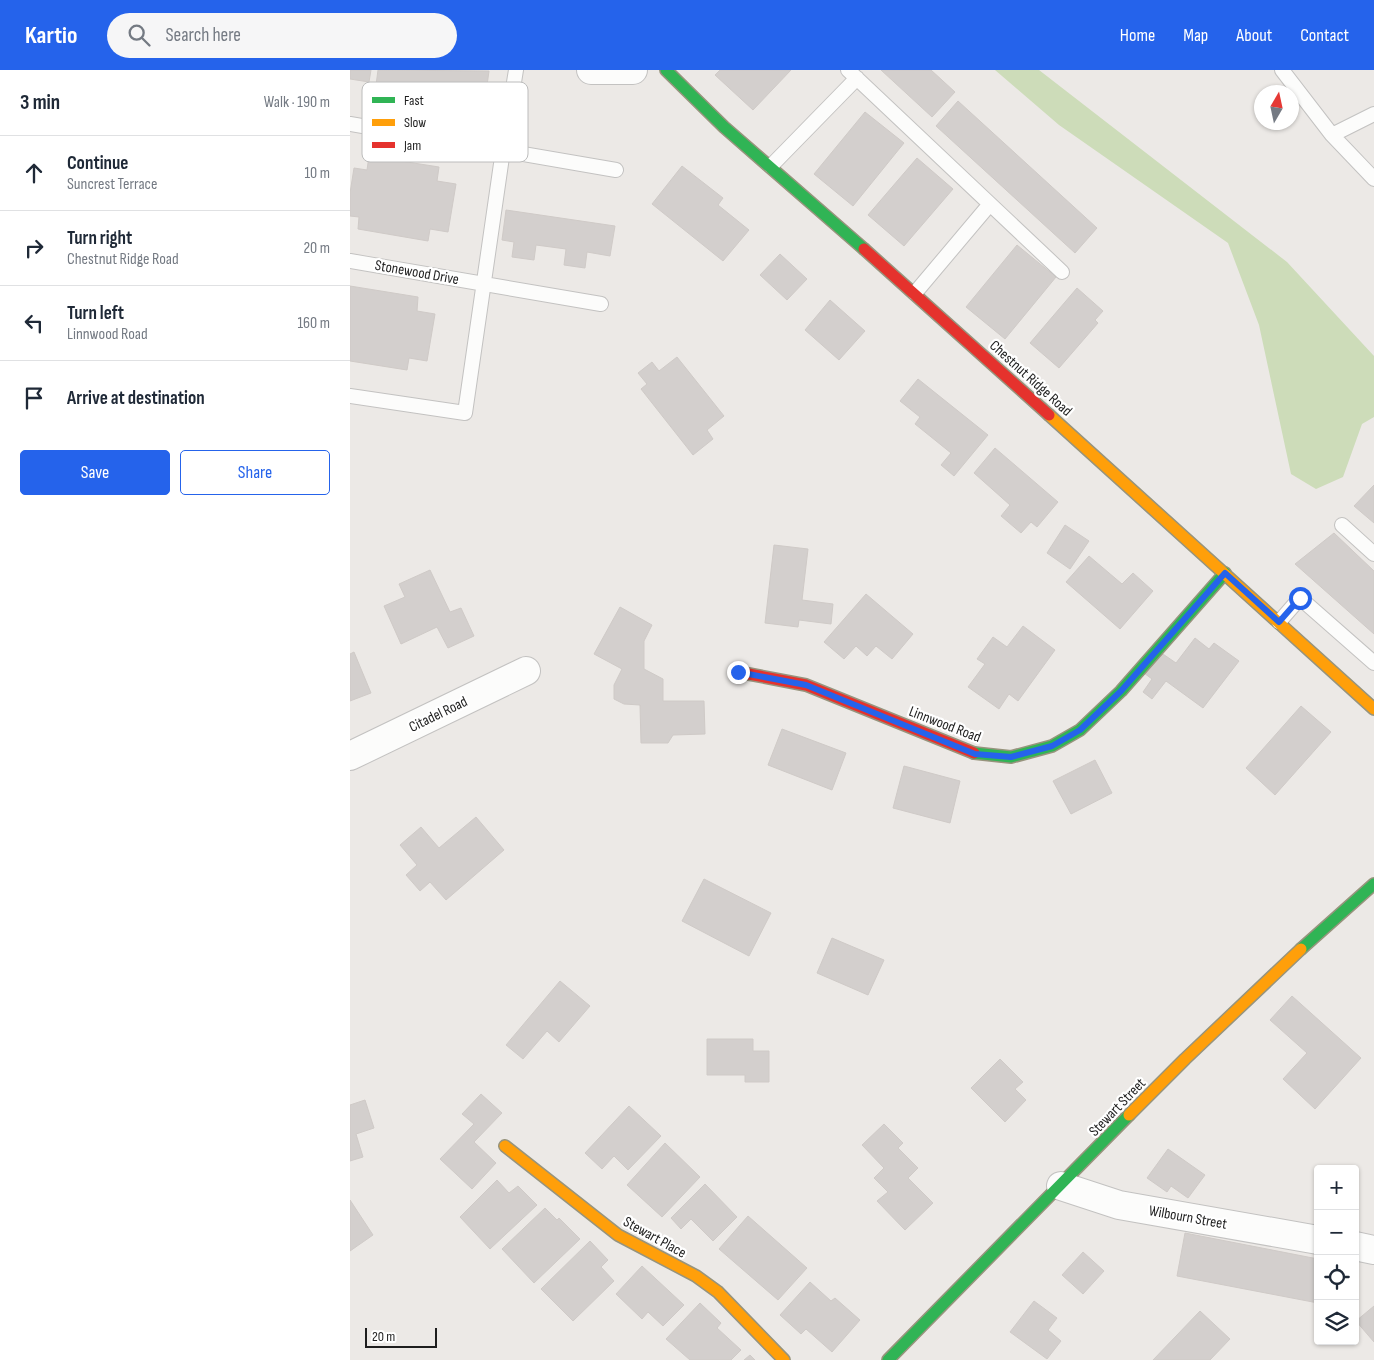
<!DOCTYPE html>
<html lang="en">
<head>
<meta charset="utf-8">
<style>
	:root { --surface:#fff; --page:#f6f6f7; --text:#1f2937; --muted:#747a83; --line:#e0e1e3; --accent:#2563eb }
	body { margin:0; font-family:"Sofia Sans Condensed",sans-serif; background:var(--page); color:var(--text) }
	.controls { position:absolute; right:15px; bottom:15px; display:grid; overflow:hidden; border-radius:5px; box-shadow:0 1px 4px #0004 }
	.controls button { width:45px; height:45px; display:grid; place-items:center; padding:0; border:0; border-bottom:1px solid var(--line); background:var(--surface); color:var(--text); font:25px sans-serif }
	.compass { position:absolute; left:904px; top:15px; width:45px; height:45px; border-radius:50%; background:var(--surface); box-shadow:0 1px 4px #0004; rotate:9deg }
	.scale { position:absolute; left:15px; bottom:12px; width:72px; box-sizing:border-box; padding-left:5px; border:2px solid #1e1e1e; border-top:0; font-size:14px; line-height:18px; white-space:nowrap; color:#1e1e1e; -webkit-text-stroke:4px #fff; paint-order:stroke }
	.stop { position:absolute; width:15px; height:15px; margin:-11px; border:4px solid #2563eb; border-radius:50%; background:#fff }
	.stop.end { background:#2563eb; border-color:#fff; box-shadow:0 1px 5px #0008 }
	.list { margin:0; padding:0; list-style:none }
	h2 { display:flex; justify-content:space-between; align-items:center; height:65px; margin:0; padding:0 20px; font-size:21px }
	h2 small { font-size:16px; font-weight:400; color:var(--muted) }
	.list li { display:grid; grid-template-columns:32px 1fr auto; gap:15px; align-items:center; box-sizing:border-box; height:75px; padding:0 20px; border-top:1px solid var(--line) }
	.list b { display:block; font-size:19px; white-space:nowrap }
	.list p { margin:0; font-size:16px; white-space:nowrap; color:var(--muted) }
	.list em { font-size:16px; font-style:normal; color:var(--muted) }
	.actions { display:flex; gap:10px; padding:15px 20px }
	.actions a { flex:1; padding:11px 0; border:1px solid var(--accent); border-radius:5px; text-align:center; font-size:18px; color:var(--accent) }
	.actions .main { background:var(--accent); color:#fff }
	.icon { flex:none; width:28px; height:28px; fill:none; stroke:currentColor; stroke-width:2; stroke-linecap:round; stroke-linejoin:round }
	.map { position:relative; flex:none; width:1024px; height:1290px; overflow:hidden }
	header { display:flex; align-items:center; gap:30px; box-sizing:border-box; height:70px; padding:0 25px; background:var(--accent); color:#fff }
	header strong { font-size:24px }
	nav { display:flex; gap:28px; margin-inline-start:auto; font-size:18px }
	.search { width:350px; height:45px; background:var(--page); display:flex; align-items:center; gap:12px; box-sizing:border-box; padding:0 18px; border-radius:28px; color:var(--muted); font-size:19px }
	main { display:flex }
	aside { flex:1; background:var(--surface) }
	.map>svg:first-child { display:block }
	.forest { fill:#cddcb9 }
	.building { fill:#d3cfcd; stroke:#cfcac7 }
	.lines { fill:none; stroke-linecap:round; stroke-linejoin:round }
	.lane-casing { stroke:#c3c2c1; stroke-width:16 }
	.street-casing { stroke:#c3c2c1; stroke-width:30 }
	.fast-casing { stroke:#97947d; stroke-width:14 }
	.slow-casing { stroke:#97947d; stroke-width:14 }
	.jam-casing { stroke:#97947d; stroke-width:14 }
	.lane { stroke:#fcfcfb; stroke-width:14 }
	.street { stroke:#fcfcfb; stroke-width:28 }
	.fast { stroke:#30b455; stroke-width:11 }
	.slow { stroke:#ff9f0a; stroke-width:11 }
	.jam { stroke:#e5322d; stroke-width:11 }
	.route { stroke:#2563eb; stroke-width:6 }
	.labels { text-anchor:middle; stroke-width:4.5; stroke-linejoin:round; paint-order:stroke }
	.street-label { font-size:15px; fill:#1e1e1e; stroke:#fff }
	.key { fill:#fff; stroke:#bcbcbc; stroke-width:1 }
	.key-label { font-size:14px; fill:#1e1e1e }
</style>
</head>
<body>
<header>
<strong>Kartio</strong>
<div class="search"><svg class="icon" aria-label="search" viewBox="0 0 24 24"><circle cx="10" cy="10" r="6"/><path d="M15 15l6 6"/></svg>Search here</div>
<nav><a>Home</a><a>Map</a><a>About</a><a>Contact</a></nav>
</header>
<main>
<aside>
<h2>3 min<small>Walk · 190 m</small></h2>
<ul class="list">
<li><svg class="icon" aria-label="ahead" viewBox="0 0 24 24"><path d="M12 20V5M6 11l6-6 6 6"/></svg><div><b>Continue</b><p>Suncrest Terrace</p></div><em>10 m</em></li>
<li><svg class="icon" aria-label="right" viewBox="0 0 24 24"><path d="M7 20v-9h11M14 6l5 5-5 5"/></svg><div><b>Turn right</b><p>Chestnut Ridge Road</p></div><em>20 m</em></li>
<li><svg class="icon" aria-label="left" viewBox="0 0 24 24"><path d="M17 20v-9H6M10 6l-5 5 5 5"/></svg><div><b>Turn left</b><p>Linnwood Road</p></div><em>160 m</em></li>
<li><svg class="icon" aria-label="arrive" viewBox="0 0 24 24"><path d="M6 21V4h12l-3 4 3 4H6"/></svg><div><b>Arrive at destination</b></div></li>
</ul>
<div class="actions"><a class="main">Save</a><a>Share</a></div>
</aside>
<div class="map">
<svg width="1024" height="1290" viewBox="0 0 1024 1290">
	<rect width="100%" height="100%" fill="#ece9e6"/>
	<path class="forest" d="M 645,0 L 689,0 L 937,192 L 1024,286 L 1024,347 L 1012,354 L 993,407 L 966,419 L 941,404 L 909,255 L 878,173 L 709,55 Z"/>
	<path class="building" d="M 0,0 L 21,0 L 19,12 L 0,9 Z
		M 28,0 L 139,1 L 135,30 L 111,27 L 109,42 L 88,39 L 90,24 L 60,20 L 58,35 L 36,32 L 38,16 L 26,15 Z
		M 370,0 L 441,0 L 403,40 L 365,5 Z
		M 531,0 L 581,0 L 605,22 L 582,47 Z
		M 608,31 L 747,158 L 725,183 L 586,56 Z
		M 515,42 L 554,73 L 503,136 L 464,104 Z
		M 19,86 L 89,97 L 87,111 L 106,114 L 98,162 L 80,159 L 78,171 L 8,159 L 9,147 L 0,146 L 0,123 L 4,98 L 17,100 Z
		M 567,88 L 603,119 L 554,176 L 518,145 Z
		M 332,96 L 373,128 L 368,135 L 399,160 L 373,191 L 302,134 Z
		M 156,140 L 265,156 L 260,186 L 237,182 L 235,198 L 214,195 L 216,179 L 186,175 L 184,190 L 162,187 L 164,172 L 152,170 Z
		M 667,175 L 706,207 L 655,269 L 616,237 Z
		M 430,184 L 457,209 L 437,230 L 410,205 Z
		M 0,216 L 68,227 L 67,241 L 85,244 L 77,291 L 59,288 L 57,300 L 0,291 Z
		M 727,218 L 753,241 L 745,250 L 748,253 L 709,298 L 680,273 Z
		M 480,230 L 515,261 L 489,290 L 455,260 Z
		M 327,287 L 374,346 L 357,360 L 363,369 L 343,385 L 291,319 L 297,314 L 288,303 L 302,292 L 309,301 Z
		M 568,309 L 638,365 L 604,406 L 591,395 L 601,383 L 565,354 L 570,347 L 550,331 Z
		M 645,378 L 708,432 L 687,457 L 681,452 L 671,463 L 651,446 L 660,435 L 624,403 Z
		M 1024,415 L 1024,453 L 1004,436 Z
		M 715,455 L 739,471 L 720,499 L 697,483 Z
		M 984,463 L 1024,501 L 1024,564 L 945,494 Z
		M 424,475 L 458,479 L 452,530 L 483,534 L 481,554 L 449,550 L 448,557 L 415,553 Z
		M 739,486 L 772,514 L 783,503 L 803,521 L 770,559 L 716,512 Z
		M 80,500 L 100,542 L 111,538 L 124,566 L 98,578 L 87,557 L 51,574 L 34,536 L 55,527 L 49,514 Z
		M 516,524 L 563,564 L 542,589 L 526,576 L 517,586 L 506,576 L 494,589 L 474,572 Z
		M 270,537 L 302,555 L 294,571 L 294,599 L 313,609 L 313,631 L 354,631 L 355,664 L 323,665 L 318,673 L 291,673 L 290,635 L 274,634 L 264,629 L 264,615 L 272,599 L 244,584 Z
		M 673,556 L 705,580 L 668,631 L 659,624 L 649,639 L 618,617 L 635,594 L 627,589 L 643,567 L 657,577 Z
		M 845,568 L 859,579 L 864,573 L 889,591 L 853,638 L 816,611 L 802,629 L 793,622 L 802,609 L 794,603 L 810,582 L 826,593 Z
		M 4,582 L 21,623 L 0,631 L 0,584 Z
		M 951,636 L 981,662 L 925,725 L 896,698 Z
		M 432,659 L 496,683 L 482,720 L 418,695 Z
		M 745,690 L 762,723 L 721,744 L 703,711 Z
		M 554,696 L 610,711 L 600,753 L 543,738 Z
		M 126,747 L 154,780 L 96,830 L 80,812 L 70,821 L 56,805 L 67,795 L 50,775 L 71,757 L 89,778 Z
		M 354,809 L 421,843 L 399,886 L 332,851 Z
		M 482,868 L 534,890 L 518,925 L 467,903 Z
		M 210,911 L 240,936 L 209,972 L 197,961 L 173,989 L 156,975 Z
		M 942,926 L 1011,988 L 965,1039 L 933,1009 L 957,983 L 920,950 Z
		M 357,969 L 403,969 L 403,981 L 419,981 L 419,1012 L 395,1012 L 395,1005 L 357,1005 Z
		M 650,989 L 673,1012 L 665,1019 L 676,1030 L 655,1052 L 621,1018 Z
		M 131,1024 L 152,1043 L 124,1072 L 146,1093 L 122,1119 L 90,1089 L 124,1054 L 112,1044 Z
		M 15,1030 L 24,1058 L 6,1064 L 13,1087 L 0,1091 L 0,1035 Z
		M 279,1036 L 311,1066 L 278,1100 L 264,1086 L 252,1099 L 235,1083 Z
		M 534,1054 L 553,1073 L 548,1078 L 568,1098 L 558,1108 L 583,1133 L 555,1160 L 527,1131 L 538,1122 L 524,1108 L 534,1098 L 512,1075 Z
		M 315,1073 L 350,1107 L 312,1147 L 277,1115 Z
		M 818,1079 L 855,1105 L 838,1128 L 821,1116 L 817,1122 L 797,1108 Z
		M 147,1110 L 159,1123 L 168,1116 L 187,1135 L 140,1179 L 110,1147 Z
		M 355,1114 L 387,1147 L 363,1171 L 341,1149 L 331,1159 L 321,1148 Z
		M 0,1130 L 23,1165 L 0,1181 Z
		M 195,1138 L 207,1150 L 209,1148 L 230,1169 L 184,1213 L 152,1179 Z
		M 398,1146 L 457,1198 L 428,1230 L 369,1179 Z
		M 835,1163 L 968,1189 L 968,1233 L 827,1206 Z
		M 240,1171 L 258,1190 L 251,1197 L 264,1211 L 223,1251 L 191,1219 Z
		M 733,1182 L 754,1201 L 733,1224 L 712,1205 Z
		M 292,1196 L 334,1235 L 313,1256 L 298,1242 L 292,1249 L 266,1224 Z
		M 460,1212 L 481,1231 L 485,1228 L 510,1250 L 482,1282 L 456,1259 L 451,1264 L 430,1245 Z
		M 684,1231 L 707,1248 L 698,1260 L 711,1271 L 697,1289 L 660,1262 Z
		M 350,1233 L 371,1253 L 367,1258 L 391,1280 L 381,1290 L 340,1290 L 316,1269 Z
		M 1024,1236 L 1024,1272 L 1006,1251 Z
		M 850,1241 L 880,1269 L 860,1290 L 803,1290 Z
		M 400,1285 L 405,1290 L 394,1290 Z"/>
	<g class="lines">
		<defs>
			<path id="lane" d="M 498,0 L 712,202
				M 932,0 L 982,65 L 1024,44
				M 0,54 L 266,100
				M 982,65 L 1024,109
				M 421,96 L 507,8
				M 0,191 L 251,234
				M 565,223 L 640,134
				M 0,326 L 115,343 L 153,80 L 166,0
				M 992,455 L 1024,484
				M 929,552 L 950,528 L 1024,593"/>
			<path id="street" d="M 241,0 L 283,0
				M 0,686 L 176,601
				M 711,1116 L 769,1135 L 968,1170
				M 1005,1176 L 1024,1180"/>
			<path id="fast" d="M 316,0 L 374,57 L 514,179
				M 624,683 L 661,687 L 702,676 L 730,660 L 771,621 L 875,503
				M 951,879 L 1024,814
				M 538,1290 L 779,1045"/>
			<path id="slow" d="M 699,345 L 1024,639
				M 779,1045 L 835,989 L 951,879
				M 155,1076 L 268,1165 L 346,1206 L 368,1222 L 434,1290"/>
			<path id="jam" d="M 514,179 L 699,345
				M 388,602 L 456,615 L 624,683"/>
		</defs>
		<use href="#lane" class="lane-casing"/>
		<use href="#street" class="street-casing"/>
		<use href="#fast" class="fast-casing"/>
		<use href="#slow" class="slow-casing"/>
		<use href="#jam" class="jam-casing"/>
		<use href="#lane" class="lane"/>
		<use href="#street" class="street"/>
		<use href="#fast" class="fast"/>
		<use href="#slow" class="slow"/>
		<use href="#jam" class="jam"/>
	</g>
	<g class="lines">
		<path class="route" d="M 388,602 L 456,615 L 625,684 L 661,687 L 702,676 L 730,660 L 771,621 L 875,503 L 929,552 L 950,528"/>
	</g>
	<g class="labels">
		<g class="street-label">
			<text transform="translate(67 202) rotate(10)" y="5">Stonewood Drive</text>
			<text transform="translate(681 308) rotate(42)" y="5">Chestnut Ridge Road</text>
			<text transform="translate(88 644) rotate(-26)" y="5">Citadel Road</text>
			<text transform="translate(595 654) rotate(21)" y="5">Linnwood Road</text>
			<text transform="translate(767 1037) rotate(-46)" y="5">Stewart Street</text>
			<text transform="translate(838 1147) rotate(10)" y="5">Wilbourn Street</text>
			<text transform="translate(305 1167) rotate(29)" y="5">Stewart Place</text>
		</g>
	</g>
	<rect x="12" y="12" width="166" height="80" rx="8" class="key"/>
	<rect x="22" y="27" width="23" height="6" fill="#30b455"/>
	<rect x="22" y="49" width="23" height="7" fill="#ff9f0a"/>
	<rect x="22" y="72" width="23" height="6" fill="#e5322d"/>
	<g class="key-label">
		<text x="54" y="35">Fast</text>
		<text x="54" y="57">Slow</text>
		<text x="54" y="80">Jam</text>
	</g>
</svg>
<div class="controls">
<button>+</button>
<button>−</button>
<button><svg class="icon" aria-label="locate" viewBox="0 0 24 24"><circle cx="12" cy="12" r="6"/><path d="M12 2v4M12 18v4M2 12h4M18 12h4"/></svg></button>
<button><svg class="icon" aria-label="layers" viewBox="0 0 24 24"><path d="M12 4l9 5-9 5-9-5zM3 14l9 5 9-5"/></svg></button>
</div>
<svg class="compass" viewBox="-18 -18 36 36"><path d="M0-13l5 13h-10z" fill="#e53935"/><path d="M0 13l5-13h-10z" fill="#747a83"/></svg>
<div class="scale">20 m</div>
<div class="stop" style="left:950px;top:528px"></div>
<div class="stop end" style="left:388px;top:602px"></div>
</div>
</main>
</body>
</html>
